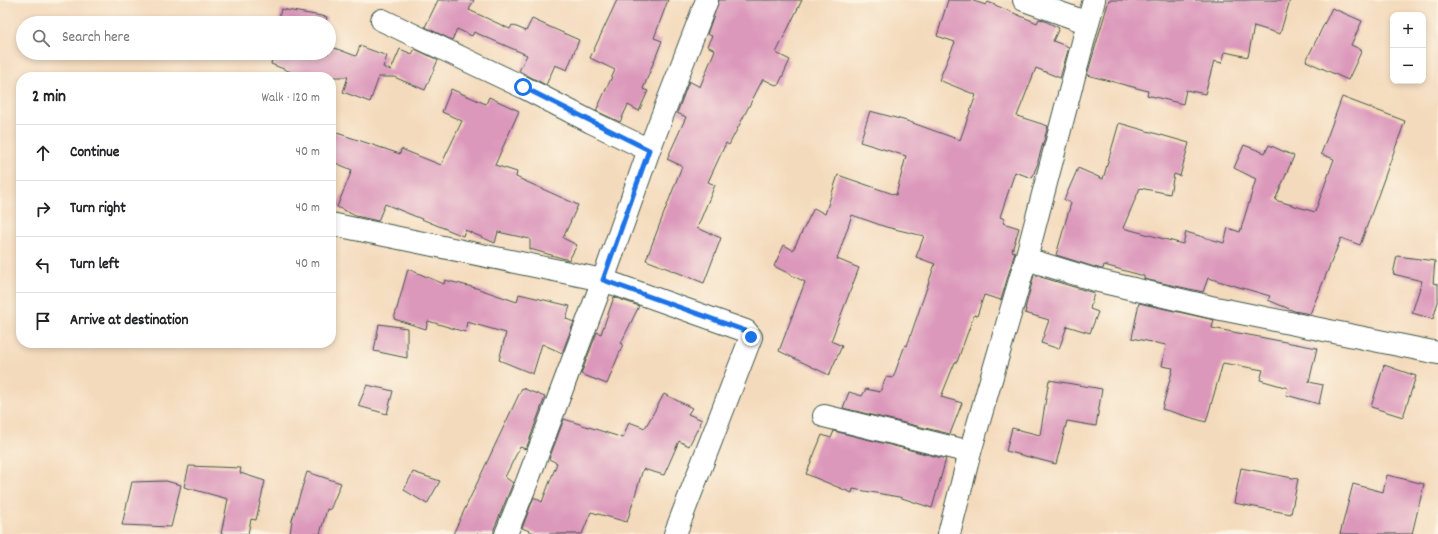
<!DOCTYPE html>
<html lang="en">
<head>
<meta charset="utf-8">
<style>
	:root { --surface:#fff; --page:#f6f6f6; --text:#202124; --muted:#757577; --line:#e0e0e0 }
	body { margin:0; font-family:Dekko,sans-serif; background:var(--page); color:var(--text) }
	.controls { position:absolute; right:12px; top:12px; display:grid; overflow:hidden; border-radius:8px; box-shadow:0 2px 6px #0003 }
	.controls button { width:36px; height:36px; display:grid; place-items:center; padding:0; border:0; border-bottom:1px solid var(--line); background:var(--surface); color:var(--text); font:20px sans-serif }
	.stop { position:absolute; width:12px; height:12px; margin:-9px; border:3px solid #1a73e8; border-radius:50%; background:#fff }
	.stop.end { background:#1a73e8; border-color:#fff; box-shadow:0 1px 4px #0008 }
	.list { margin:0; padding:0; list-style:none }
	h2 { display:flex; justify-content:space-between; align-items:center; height:52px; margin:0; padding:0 16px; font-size:17px }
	h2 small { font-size:13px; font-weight:400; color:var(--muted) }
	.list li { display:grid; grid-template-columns:26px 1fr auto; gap:12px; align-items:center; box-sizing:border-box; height:56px; padding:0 16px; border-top:1px solid var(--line) }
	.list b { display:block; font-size:15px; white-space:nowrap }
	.list em { font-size:13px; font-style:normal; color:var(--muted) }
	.icon { flex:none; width:22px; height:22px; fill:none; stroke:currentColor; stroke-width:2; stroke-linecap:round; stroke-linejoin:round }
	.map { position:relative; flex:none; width:1438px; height:534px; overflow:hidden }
	.search { position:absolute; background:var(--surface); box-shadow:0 2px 6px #0003; left:16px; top:16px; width:320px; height:44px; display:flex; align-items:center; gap:10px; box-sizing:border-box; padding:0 14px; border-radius:22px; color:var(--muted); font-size:15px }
	.panel { position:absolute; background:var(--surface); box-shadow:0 2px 6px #0003; left:16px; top:72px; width:320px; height:276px; border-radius:16px }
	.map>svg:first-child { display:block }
	.building { fill:#dc98bb }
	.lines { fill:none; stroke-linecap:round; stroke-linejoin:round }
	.street-casing { stroke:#3f5548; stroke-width:24 }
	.secondary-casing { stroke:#3f5548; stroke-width:24 }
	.street { stroke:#fff; stroke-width:22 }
	.secondary { stroke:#fff; stroke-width:22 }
	.route { stroke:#1a73e8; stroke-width:5 }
</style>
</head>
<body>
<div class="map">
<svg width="1438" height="534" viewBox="0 0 1438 534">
	<rect width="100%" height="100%" fill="#fcf5e5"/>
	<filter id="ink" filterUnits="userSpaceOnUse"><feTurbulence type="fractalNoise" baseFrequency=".025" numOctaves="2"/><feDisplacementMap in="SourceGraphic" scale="8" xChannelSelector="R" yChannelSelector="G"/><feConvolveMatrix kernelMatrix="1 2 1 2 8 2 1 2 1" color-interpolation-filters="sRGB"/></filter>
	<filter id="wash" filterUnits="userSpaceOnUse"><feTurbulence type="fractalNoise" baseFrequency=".012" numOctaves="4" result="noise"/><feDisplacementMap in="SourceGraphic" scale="16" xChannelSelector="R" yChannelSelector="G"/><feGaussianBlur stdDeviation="0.9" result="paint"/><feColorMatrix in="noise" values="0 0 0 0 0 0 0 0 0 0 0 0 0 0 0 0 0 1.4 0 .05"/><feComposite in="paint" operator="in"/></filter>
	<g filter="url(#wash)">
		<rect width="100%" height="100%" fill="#f4dabc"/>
		<g id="blocks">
			<path class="building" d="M 438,0 L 474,0 L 469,10 L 510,29 L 512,25 L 526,31 L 532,19 L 579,40 L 567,70 L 555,65 L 546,85 L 519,71 L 527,55 L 474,32 L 472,36 L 457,29 L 452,40 L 425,27 Z
				M 617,0 L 668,0 L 654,38 L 662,41 L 643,89 L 648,91 L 639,111 L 628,105 L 620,122 L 596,111 L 615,70 L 590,58 Z
				M 719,0 L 802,0 L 776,53 L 790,60 L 778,86 L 763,79 L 729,145 L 726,143 L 708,182 L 715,185 L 697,228 L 721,238 L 704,283 L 646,260 L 682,166 L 667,159 L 686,117 L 677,113 L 689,81 L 700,87 L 715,50 L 707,46 L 712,36 L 707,34 Z
				M 948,0 L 970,0 L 986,5 L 988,2 L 1037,23 L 1039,19 L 1043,20 L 1059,28 L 1053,41 L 1069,47 L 1060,78 L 1036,68 L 1017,116 L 1048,126 L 1038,161 L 1038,163 L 1032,178 L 1015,172 L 1000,217 L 1005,219 L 1003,223 L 1019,228 L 1012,251 L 1015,252 L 1001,300 L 984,295 L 977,316 L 974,315 L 957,362 L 955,362 L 941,397 L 962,403 L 950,434 L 843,408 L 849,392 L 862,396 L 866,389 L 880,392 L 886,377 L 893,378 L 905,345 L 907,346 L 935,264 L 916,257 L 924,236 L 886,227 L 852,215 L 837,259 L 859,268 L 831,341 L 842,346 L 829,375 L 779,351 L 805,282 L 774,266 L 784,245 L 793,250 L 814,208 L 825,214 L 838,175 L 896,195 L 906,156 L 860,142 L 870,111 L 907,121 L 960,140 L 976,95 L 939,80 L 955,42 L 937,36 Z
				M 1109,0 L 1290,0 L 1280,34 L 1254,26 L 1248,57 L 1225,52 L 1222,63 L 1214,61 L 1205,94 L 1186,90 L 1183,104 L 1147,95 L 1148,91 L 1087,75 Z
				M 1332,8 L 1362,21 L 1351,45 L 1362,50 L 1348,80 L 1306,61 Z
				M 281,9 L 327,17 L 326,23 L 278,23 Z
				M 329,46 L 356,56 L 360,46 L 387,56 L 383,67 L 391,70 L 400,49 L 412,54 L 415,49 L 438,60 L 425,90 L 394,77 L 379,77 L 370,102 L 343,92 L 348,77 L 304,77 L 271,64 L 273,53 L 329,53 Z
				M 451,89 L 486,104 L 489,97 L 519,111 L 495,165 L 517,172 L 516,177 L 578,205 L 563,238 L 577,245 L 569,260 L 530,249 L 530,239 L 498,232 L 495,243 L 465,230 L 463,236 L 385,204 L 378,221 L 356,216 L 337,207 L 352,170 L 331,161 L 331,131 L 400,154 L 401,149 L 441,165 L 462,121 L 442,112 Z
				M 1342,97 L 1405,121 L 1360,245 L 1341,238 L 1310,314 L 1294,311 L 1268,300 L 1270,296 L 1208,278 L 1203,292 L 1144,279 L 1144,276 L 1104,265 L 1103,269 L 1101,269 L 1056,255 L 1071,203 L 1064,200 L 1078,168 L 1103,179 L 1119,123 L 1189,143 L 1180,176 L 1174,174 L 1170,194 L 1140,188 L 1123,228 L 1183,244 L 1186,232 L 1224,243 L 1228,228 L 1240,232 L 1256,179 L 1234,168 L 1244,145 L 1265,153 L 1269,145 L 1294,156 L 1275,200 L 1315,212 L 1334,159 L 1321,154 Z
				M 1397,256 L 1435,261 L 1433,283 L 1438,284 L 1438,302 L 1433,319 L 1412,313 L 1422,281 L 1393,274 Z
				M 408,269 L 444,284 L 445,280 L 476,288 L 517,302 L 519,294 L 570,306 L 566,319 L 574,322 L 562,353 L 542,344 L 533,374 L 499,360 L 506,333 L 467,322 L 465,332 L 428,321 L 426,329 L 394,319 Z
				M 1034,275 L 1094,293 L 1090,309 L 1098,312 L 1090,333 L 1067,326 L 1059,349 L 1041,343 L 1049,320 L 1025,313 L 1026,309 L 1025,309 Z
				M 614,297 L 639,306 L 621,343 L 623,344 L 607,384 L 581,374 L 597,332 L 601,334 Z
				M 1139,303 L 1214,320 L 1212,328 L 1317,348 L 1309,382 L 1323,385 L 1319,404 L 1286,395 L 1288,388 L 1260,380 L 1263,370 L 1223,363 L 1206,422 L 1162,409 L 1173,368 L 1162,366 L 1166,345 L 1132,338 Z
				M 379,324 L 407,328 L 407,358 L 374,351 Z
				M 1384,365 L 1416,376 L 1403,417 L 1371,407 Z
				M 1049,380 L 1102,389 L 1096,426 L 1067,421 L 1056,464 L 1006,451 L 1012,428 L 1040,435 Z
				M 367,385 L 393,391 L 387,414 L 358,406 Z
				M 522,388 L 545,397 L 526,449 L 520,447 L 505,477 L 513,483 L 494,529 L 494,534 L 453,534 Z
				M 664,394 L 692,408 L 688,414 L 702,420 L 689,446 L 679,441 L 664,475 L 643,469 L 627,522 L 591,512 L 582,534 L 537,534 L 522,528 L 534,497 L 542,502 L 557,463 L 549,459 L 564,419 L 623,438 L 629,422 L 645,428 Z
				M 834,431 L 946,459 L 932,508 L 899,497 L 853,489 L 852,493 L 806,474 L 822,435 L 831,438 Z
				M 189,466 L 241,468 L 240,473 L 265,481 L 256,520 L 251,519 L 248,534 L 221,534 L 228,499 L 184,487 Z
				M 1241,468 L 1298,479 L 1291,514 L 1234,503 Z
				M 307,472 L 341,483 L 330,510 L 327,509 L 320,534 L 290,534 L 292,520 Z
				M 413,472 L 440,481 L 427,504 L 404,490 Z
				M 1387,475 L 1424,484 L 1412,534 L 1340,534 L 1353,484 L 1383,492 Z
				M 166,481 L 181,485 L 171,527 L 122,525 L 132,482 Z"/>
		</g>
	</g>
	<g filter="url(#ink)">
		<use href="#blocks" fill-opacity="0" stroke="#3f5548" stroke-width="1"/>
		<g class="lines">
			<defs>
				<path id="street" d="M 1024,0 L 1088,23
					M 382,20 L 523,87 L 591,122 L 649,150
					M 331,224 L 603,280 L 746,331 L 751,337 L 675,534
					M 1026,259 L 1099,281 L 1211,307 L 1438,353
					M 824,416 L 970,452
					M 506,534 L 527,482 L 603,280 L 649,150 L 707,0"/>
				<path id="secondary" d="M 949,534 L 970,452 L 1026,259 L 1094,0"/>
			</defs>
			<use href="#street" class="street-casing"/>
			<use href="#secondary" class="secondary-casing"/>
			<use href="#street" class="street"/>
			<use href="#secondary" class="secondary"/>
		</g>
	</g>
	<g class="lines" filter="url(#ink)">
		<path class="route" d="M 523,87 L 649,150 L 603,280 L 746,331 L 751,337"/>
	</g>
</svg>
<div class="controls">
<button>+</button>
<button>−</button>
</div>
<div class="stop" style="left:523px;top:87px"></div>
<div class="stop end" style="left:751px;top:337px"></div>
<div class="search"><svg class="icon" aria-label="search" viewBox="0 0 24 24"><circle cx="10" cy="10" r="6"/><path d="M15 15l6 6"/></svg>Search here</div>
<section class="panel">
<h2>2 min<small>Walk · 120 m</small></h2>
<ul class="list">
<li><svg class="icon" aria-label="ahead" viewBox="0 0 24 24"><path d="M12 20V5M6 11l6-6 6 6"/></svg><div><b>Continue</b></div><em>40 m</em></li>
<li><svg class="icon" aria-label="right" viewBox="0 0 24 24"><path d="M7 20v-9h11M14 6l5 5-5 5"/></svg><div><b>Turn right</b></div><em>40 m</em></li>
<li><svg class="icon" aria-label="left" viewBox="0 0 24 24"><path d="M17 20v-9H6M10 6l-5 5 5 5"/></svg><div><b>Turn left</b></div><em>40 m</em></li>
<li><svg class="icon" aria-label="arrive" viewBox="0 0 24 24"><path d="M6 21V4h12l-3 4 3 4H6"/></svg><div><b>Arrive at destination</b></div></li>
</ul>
</section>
</div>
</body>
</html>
